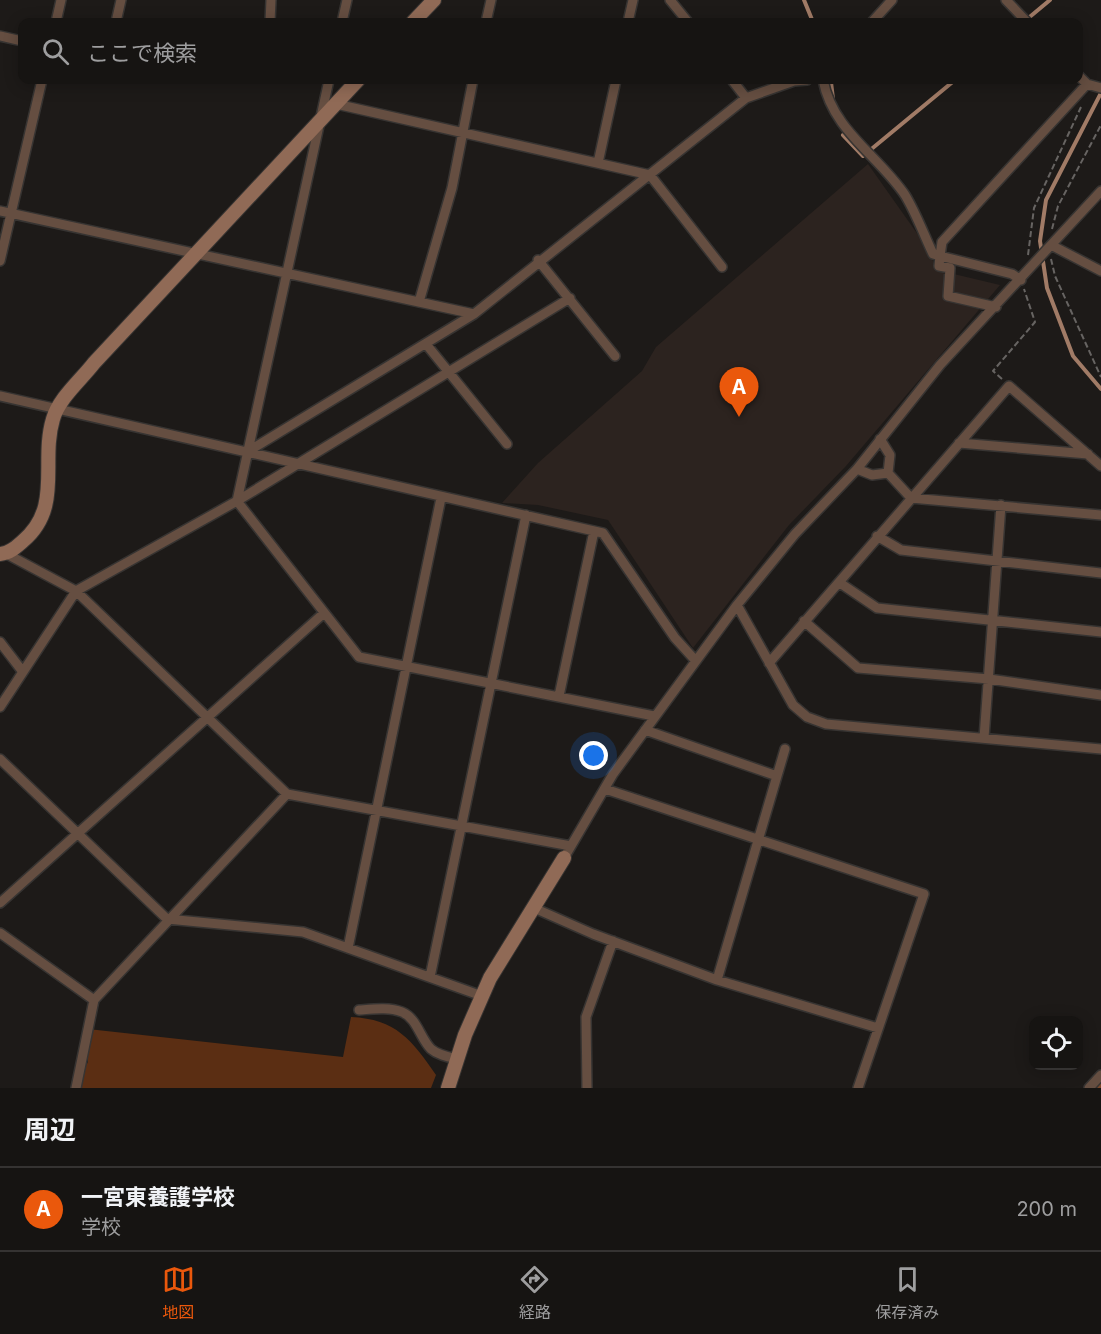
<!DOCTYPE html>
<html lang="ja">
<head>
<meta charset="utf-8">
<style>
	:root { --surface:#161412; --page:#1f1d1b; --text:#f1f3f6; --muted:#9e9e9f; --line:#353332; --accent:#ea580c }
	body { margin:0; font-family:Inter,"Noto Sans JP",sans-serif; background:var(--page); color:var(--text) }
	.controls { position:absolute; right:18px; bottom:18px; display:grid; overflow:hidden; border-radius:12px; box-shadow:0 3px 15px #0003 }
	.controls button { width:54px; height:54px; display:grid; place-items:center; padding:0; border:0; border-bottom:2px solid var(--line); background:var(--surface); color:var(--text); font:30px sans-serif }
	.you { position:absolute; left:594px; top:756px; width:21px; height:21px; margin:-15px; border:4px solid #fff; border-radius:50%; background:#1a73e8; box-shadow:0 0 0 9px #1a73e833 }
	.badge { display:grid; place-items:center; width:39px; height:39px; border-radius:50%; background:var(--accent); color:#fff; font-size:20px; font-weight:700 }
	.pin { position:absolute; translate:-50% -50px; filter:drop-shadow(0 2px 3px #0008) }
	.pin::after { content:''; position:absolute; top:32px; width:21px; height:18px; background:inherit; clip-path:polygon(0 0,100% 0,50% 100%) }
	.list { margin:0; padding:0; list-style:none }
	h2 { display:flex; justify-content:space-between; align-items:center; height:78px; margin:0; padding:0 24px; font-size:26px }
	h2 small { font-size:20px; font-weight:400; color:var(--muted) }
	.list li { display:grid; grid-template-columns:39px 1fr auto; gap:18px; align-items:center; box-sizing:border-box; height:84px; padding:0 24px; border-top:2px solid var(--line) }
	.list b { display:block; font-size:22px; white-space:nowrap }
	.list p { margin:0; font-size:20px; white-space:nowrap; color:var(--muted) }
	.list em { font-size:20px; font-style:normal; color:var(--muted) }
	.icon { flex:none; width:33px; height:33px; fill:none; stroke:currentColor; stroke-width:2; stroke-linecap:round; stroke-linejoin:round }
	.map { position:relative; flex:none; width:1101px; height:1088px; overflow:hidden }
	.search { position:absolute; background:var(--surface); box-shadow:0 3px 15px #0003; left:18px; right:18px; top:18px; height:66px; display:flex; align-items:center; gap:15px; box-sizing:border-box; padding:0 21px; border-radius:12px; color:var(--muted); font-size:22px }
	.sheet { height:162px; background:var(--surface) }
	nav { display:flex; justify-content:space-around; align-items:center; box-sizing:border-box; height:84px; border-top:2px solid var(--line); background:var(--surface); font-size:16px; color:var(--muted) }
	nav a { display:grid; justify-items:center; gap:3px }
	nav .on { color:var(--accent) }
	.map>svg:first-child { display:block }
	.built { fill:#2c231f }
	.green { fill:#5b2e13 }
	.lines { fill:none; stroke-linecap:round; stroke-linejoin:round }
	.stream { stroke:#a17b66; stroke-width:4 }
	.river { stroke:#7c482a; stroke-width:22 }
	.street-casing { stroke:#373432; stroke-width:12 }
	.secondary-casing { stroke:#373432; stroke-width:16 }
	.path { stroke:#676462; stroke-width:2; stroke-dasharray:6 3; stroke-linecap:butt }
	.street { stroke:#654e41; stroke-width:9 }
	.secondary { stroke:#906a56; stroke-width:14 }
</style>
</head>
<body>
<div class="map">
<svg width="1101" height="1088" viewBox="0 0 1101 1088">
	<rect width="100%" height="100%" fill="#1d1a18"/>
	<path class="built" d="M 868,164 L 926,246 L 937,270 L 1000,285 L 846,466 L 789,525 L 693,648 L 608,520 L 538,505 L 502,503 L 538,463 L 642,371 L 656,347 Z"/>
	<path class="green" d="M 351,1017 C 396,1019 412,1040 436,1075 L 431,1088 L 74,1088 L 88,1062 L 88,1029 L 343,1057 Z"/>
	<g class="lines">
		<path class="stream" d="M 804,0 L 813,22
			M 1026,20 L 1050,0
			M 831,82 L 833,99
			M 1101,93 L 1046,200 L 1040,241 L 1047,288 L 1073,356 L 1101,389
			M 843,135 L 863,156 L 955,80"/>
		<path class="river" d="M 1099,1088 L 1101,1086"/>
		<defs>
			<path id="street" d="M 670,0 L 688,22
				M 1006,0 L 1027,22
				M 56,22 L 61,0
				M 116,22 L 121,0
				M 270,22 L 271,0
				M 342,22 L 347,0
				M 486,22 L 491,0
				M 628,22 L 633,0
				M 872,22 L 892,0
				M 0,36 L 22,41
				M 1078,75 L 1087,84 L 1101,88
				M 329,80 L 237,501 L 359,657 L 654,716
				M 732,80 L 746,98
				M 823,80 C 833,131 877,154 905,195 C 916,213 924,235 933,254 L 940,256 L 939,266 L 950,268 L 948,296 L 996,307
				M 336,104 L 650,175 L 722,267
				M 598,163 L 616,80
				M 0,211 L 474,314
				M 1051,245 L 1101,271
				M 538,260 L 615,356
				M 0,261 L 42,80
				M 1021,280 L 1012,274 L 940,256 L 942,242 L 1087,84
				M 419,302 L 452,188 L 473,80
				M 426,344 L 507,444
				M 0,396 L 603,533 L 675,638 L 695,660
				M 880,439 L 890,455 L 888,473
				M 959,443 L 1088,454
				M 247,452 L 474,314 L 746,98 L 794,81 L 807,80
				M 857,469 L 872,475 L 888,473 L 911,498 L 1101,515
				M 877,536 L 901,550 L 1101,573
				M 3,552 L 76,591 L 287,794
				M 840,583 L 877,608 L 1101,632
				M 737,605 L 793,705 L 807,717 L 826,724 L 1101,749
				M 804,621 L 858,668 L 989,679 L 1101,695
				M 0,642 L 23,672
				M 769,663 L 1009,386 L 1101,466
				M 559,696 L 594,531
				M 0,707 L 76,591 L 237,501 L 570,298
				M 645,730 L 777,776 L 717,980
				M 984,738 L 1001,505
				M 0,759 L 167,919 L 303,932 L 482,996
				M 777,776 L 785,749
				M 605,789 L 924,894 L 858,1088
				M 564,858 L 613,774 L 737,605 L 795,534 L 857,469 L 940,365 L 1101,191
				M 0,903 L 324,613
				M 534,908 L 593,934 L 717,980 L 878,1028
				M 0,933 L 94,1000
				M 348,948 L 441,498
				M 430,977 L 526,515
				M 359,1010 C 373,1009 389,1007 402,1012 C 417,1018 420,1038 431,1049 C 438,1055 448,1057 457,1059
				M 76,1088 L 94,1000 L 287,794 L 571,846
				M 587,1088 L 586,1017 L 613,941
				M 1089,1088 L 1101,1075"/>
			<path id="secondary" d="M 413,22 L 434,0
				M 0,554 C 10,553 16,547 23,541 C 63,507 40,462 53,419 C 59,398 81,380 94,363 L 358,80
				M 448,1088 L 465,1035 L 490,978 L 564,858"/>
		</defs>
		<use href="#street" class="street-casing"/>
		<use href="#secondary" class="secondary-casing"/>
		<path class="path" d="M 1052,229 L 1058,206 L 1101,125
			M 1028,255 L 1034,208 L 1081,107
			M 1051,259 L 1055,276 L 1101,377
			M 1002,379 L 993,371 L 1035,322 L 1024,289"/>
		<use href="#street" class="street"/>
		<use href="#secondary" class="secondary"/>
	</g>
</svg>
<div class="controls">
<button><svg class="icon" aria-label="locate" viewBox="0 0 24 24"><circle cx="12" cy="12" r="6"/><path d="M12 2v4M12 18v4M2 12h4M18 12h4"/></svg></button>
</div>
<div class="you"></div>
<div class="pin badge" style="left:739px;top:417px">A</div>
<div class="search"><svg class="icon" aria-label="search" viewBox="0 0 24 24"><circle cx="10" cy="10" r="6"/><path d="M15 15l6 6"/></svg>ここで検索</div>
</div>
<section class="sheet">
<h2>周辺<small></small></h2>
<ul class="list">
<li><span class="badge">A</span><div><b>一宮東養護学校</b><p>学校</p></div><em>200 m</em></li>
</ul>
</section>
<nav>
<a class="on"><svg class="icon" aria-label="map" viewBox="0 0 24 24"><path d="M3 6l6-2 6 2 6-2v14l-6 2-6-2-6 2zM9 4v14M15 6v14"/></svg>地図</a>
<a><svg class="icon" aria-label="directions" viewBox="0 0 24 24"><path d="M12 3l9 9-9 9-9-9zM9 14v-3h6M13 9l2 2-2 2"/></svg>経路</a>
<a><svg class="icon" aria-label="saved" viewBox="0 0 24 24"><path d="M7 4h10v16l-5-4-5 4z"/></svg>保存済み</a>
</nav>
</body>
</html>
